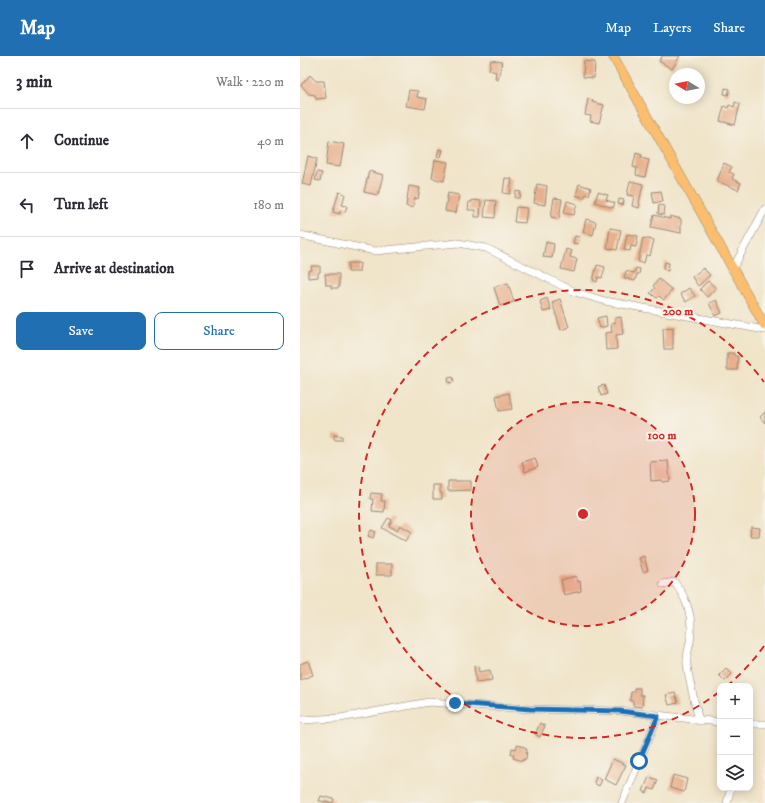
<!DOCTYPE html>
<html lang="en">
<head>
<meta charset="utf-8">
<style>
	:root { --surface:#fff; --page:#f2f2f3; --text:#2b2b33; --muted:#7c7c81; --line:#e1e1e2; --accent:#1f6fb2 }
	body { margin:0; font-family:"IM FELL DW Pica",serif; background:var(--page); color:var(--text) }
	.controls { position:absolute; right:12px; bottom:12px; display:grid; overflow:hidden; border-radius:8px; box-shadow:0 2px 10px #0003 }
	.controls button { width:36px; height:36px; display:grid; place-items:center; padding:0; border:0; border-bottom:1px solid var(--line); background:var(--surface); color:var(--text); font:20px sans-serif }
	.compass { position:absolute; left:369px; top:12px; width:36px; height:36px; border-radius:50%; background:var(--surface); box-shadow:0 2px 10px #0003; rotate:280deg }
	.stop { position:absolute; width:12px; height:12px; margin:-9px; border:3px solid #1f6fb2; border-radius:50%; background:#fff }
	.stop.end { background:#1f6fb2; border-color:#fff; box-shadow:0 1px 4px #0008 }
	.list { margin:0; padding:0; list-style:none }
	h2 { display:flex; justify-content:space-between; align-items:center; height:52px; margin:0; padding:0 16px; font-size:17px }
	h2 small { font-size:13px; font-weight:400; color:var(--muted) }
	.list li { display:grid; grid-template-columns:26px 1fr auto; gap:12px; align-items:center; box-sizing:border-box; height:64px; padding:0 16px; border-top:1px solid var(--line) }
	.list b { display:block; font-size:15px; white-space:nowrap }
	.list em { font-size:13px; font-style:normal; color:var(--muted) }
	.actions { display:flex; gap:8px; padding:12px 16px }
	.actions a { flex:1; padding:9px 0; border:1px solid var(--accent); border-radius:8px; text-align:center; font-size:14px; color:var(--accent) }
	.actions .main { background:var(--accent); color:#fff }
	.icon { flex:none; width:22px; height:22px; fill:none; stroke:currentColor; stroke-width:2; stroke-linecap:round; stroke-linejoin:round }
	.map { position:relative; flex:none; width:465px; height:747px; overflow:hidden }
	header { display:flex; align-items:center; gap:24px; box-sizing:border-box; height:56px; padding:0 20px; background:var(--accent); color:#fff }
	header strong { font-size:19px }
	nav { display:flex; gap:22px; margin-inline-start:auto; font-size:14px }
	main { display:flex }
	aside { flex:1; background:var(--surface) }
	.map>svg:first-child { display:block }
	.building { fill:#e8b08c }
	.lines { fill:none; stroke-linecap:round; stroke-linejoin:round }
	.minor-casing { stroke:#968774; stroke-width:8 }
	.major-casing { stroke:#968774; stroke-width:10 }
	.minor { stroke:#fff; stroke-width:7 }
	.major { stroke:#fabe6e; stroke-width:9 }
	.route { stroke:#1f6fb2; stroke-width:5 }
	.ring { fill:none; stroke:#d62828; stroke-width:2; stroke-dasharray:7 5 }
	.centre { fill:#d62828; stroke:#f7f3e8; stroke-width:2 }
	.ring-label { font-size:12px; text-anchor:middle; font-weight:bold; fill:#d62828; stroke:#f7f3e8; stroke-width:4; stroke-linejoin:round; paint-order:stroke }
</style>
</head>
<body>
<header>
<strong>Map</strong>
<nav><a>Map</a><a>Layers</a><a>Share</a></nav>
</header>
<main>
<aside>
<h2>3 min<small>Walk · 220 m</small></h2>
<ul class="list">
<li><svg class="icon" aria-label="ahead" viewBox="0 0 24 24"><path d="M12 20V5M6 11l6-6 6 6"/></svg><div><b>Continue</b></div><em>40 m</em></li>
<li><svg class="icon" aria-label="left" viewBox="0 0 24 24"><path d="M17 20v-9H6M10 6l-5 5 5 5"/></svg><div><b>Turn left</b></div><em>180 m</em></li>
<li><svg class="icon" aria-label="arrive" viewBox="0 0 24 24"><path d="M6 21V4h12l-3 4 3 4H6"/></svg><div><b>Arrive at destination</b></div></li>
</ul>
<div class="actions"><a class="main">Save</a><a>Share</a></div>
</aside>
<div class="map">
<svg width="465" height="747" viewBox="0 0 465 747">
	<rect width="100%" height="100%" fill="#f7f3e8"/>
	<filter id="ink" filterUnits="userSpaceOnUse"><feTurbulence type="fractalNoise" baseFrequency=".025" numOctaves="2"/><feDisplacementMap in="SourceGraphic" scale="8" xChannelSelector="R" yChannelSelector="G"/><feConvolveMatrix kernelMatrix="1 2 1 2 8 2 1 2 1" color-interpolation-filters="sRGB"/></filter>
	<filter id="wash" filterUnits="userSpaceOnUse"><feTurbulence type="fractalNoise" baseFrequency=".012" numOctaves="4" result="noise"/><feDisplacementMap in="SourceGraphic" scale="16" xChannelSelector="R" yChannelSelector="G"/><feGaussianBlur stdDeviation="0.9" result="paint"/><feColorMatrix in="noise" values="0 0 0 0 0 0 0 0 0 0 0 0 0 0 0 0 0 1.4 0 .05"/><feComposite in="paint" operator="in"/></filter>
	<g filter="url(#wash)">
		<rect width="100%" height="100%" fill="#f0e4c9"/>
		<g id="blocks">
			<path class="building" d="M 362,0 L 380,0 L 372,13 L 359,5 Z
				M 191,4 L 202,6 L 198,24 L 195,23 L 196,16 L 189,14 Z
				M 284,5 L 295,6 L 294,22 L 283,21 Z
				M 10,19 L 16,25 L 24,25 L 26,42 L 16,43 L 15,39 L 9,38 L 1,29 Z
				M 425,32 L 430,33 L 428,39 L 424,38 Z
				M 109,34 L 118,35 L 117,41 L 127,43 L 125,53 L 106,50 Z
				M 288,43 L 293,44 L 292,46 L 304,49 L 299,67 L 290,65 L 291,60 L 285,59 Z
				M 435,46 L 440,48 L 435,69 L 420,65 L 424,50 L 428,52 L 429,49 L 434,51 Z
				M 29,85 L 44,88 L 40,111 L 26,109 Z
				M 139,93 L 143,94 L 141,101 L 137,100 Z
				M 336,97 L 342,99 L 341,102 L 349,104 L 345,121 L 336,119 L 337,112 L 333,111 Z
				M 8,100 L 17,103 L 11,130 L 2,128 Z
				M 135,104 L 148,106 L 144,125 L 132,122 Z
				M 424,107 L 432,111 L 429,116 L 434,118 L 432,123 L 441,127 L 438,134 L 417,125 Z
				M 69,115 L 83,119 L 78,139 L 64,136 Z
				M 17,116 L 22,117 L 20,125 L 15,124 Z
				M 205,122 L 212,123 L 210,138 L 203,137 Z
				M 330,125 L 343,128 L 339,147 L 340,148 L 339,152 L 332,150 L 334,140 L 327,139 Z
				M 237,128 L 247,130 L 245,149 L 234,147 Z
				M 279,128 L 291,132 L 289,139 L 286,138 L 284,142 L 276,139 Z
				M 109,130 L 120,132 L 118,143 L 115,142 L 113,152 L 106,150 Z
				M 216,135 L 221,136 L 220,142 L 215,142 Z
				M 361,135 L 363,145 L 354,147 L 352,136 Z
				M 39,136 L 45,138 L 42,149 L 47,150 L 45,156 L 40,155 L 40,158 L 33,156 Z
				M 298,136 L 308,139 L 306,144 L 315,147 L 313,152 L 295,146 Z
				M 148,137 L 159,139 L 156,157 L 145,155 Z
				M 254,142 L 262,143 L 259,163 L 251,161 Z
				M 319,143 L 324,144 L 323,149 L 318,148 Z
				M 172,144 L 181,145 L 180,161 L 175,161 L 175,154 L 168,154 L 169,146 L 172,146 Z
				M 186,144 L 196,145 L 195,162 L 184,161 Z
				M 267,145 L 277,148 L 274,159 L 264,157 Z
				M 359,149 L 365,150 L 364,159 L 358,158 Z
				M 216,151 L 227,152 L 225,167 L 214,166 Z
				M 354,159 L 370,163 L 370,160 L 381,163 L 381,177 L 351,171 Z
				M 286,163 L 296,166 L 293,179 L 283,176 Z
				M 310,172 L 321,174 L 317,194 L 307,192 Z
				M 327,178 L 338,180 L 336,191 L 331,190 L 330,195 L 324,194 Z
				M 275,180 L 280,181 L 278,188 L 273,187 Z
				M 343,182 L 354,184 L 350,200 L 346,199 L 344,207 L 338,206 Z
				M 246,186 L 254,188 L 252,202 L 243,201 Z
				M 266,193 L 272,195 L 270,201 L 277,203 L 274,216 L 261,213 Z
				M 365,206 L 369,207 L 368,215 L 363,213 Z
				M 48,207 L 60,207 L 59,216 L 48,216 Z
				M 297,209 L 305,211 L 302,222 L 298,221 L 297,226 L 293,224 Z
				M 11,210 L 20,210 L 20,216 L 18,217 L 18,221 L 8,222 L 8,215 L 12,214 Z
				M 336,212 L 340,213 L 339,218 L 337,218 L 335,225 L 324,222 L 326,215 L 334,217 Z
				M 403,212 L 410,219 L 398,230 L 392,221 Z
				M 25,218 L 39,218 L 39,232 L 31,232 L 31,229 L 26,229 Z
				M 359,223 L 372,234 L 364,244 L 359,240 L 357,242 L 350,237 L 355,232 L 353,230 Z
				M 408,225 L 416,232 L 407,241 L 400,233 Z
				M 208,227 L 214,246 L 200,250 L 194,231 Z
				M 389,232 L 395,240 L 386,246 L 380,238 Z
				M 247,242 L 251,254 L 243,256 L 240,245 Z
				M 260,243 L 269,271 L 261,274 L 252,246 Z
				M 416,244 L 422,257 L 415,260 L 409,247 Z
				M 306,260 L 307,270 L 300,272 L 297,262 Z
				M 321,261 L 323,278 L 316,279 L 317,293 L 306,294 L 305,277 L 312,276 L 311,268 L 315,267 L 315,262 Z
				M 373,271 L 373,293 L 364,293 L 363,272 Z
				M 427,297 L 434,297 L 434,300 L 438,300 L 437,314 L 427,314 Z
				M 153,321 L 154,326 L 149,327 L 148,322 Z
				M 304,329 L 307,338 L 301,340 L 298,331 Z
				M 209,337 L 212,353 L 199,355 L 196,340 Z
				M 465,356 L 465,367 L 460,361 Z
				M 34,379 L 42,380 L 42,384 L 34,384 Z
				M 235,402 L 238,411 L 225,416 L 222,406 Z
				M 368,405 L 370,425 L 362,426 L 362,424 L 351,425 L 350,406 Z
				M 148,425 L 171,425 L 171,434 L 148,435 Z
				M 133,429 L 140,429 L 140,437 L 142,437 L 142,443 L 133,443 Z
				M 71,437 L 82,438 L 81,445 L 85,445 L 84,456 L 72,455 L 73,443 L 70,443 Z
				M 88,462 L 92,464 L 89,470 L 97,474 L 100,469 L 112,476 L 106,485 L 82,472 Z
				M 451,471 L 460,472 L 459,480 L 450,480 Z
				M 71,474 L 76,476 L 73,482 L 68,480 Z
				M 344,500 L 348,514 L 343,516 L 339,502 Z
				M 76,508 L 92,508 L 92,519 L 76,519 Z
				M 276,520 L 278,526 L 280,525 L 281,535 L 264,539 L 261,524 Z
				M 8,605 L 13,619 L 0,624 L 0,608 Z
				M 178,609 L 179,616 L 190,614 L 192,624 L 176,626 L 174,610 Z
				M 426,612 L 432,618 L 425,625 L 419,619 Z
				M 334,632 L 340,632 L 340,639 L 343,639 L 342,651 L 333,650 L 333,645 L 330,645 L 331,636 L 334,636 Z
				M 375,637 L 378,647 L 369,649 L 366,639 Z
				M 240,667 L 245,670 L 240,681 L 235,678 Z
				M 217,689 L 225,691 L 227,694 L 226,703 L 223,703 L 223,705 L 213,702 L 214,698 L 211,698 L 212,692 L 216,693 Z
				M 313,703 L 326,709 L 316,729 L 304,723 Z
				M 373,719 L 387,723 L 384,736 L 370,732 Z
				M 296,721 L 302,724 L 299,730 L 294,727 Z
				M 349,721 L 358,724 L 354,734 L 349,732 L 347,737 L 343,735 Z
				M 21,740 L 34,743 L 33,747 L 19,745 Z"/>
		</g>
	</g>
	<g filter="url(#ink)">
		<use href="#blocks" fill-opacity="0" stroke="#968774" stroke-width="1"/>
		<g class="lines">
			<defs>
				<path id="minor" d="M 0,179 L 75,195 L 158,187 L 186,192 L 275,236 L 305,245 L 465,274
					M 432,214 L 465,153
					M 363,528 L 374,526 C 386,540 392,559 391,577 C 391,588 386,597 387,608 C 389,627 395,646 399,665
					M 0,664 L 40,662 L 129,646 L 230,653 L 320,655 L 420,666
					M 450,668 L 465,668
					M 322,747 L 358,660
					M 427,747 L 431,732"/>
				<path id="major" d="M 313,0 L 465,270"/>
			</defs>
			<use href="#minor" class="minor-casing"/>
			<use href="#major" class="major-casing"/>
			<use href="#minor" class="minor"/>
			<use href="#major" class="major"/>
		</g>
	</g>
	<g class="lines" filter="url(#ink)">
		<path class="route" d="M 155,647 L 230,653 L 320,655 L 358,660 L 339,705"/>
	</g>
	<circle cx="283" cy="458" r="112" fill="#d62828" fill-opacity=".12"/>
	<g class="ring">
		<circle cx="283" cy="458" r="112"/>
		<path d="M464 590A224 224 0 0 1 427 630M419 636A224 224 0 1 1 464 326"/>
	</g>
	<circle cx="283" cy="458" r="6" class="centre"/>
	<g class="ring-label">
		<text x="378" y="259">200 m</text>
		<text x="362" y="383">100 m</text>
	</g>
</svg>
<div class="controls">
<button>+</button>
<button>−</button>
<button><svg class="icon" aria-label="layers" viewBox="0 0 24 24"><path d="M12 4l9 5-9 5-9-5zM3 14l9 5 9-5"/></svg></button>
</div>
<svg class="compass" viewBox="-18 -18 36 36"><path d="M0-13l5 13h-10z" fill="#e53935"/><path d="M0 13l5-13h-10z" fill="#7c7c81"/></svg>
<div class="stop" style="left:339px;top:705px"></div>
<div class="stop end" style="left:155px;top:647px"></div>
</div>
</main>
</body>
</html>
